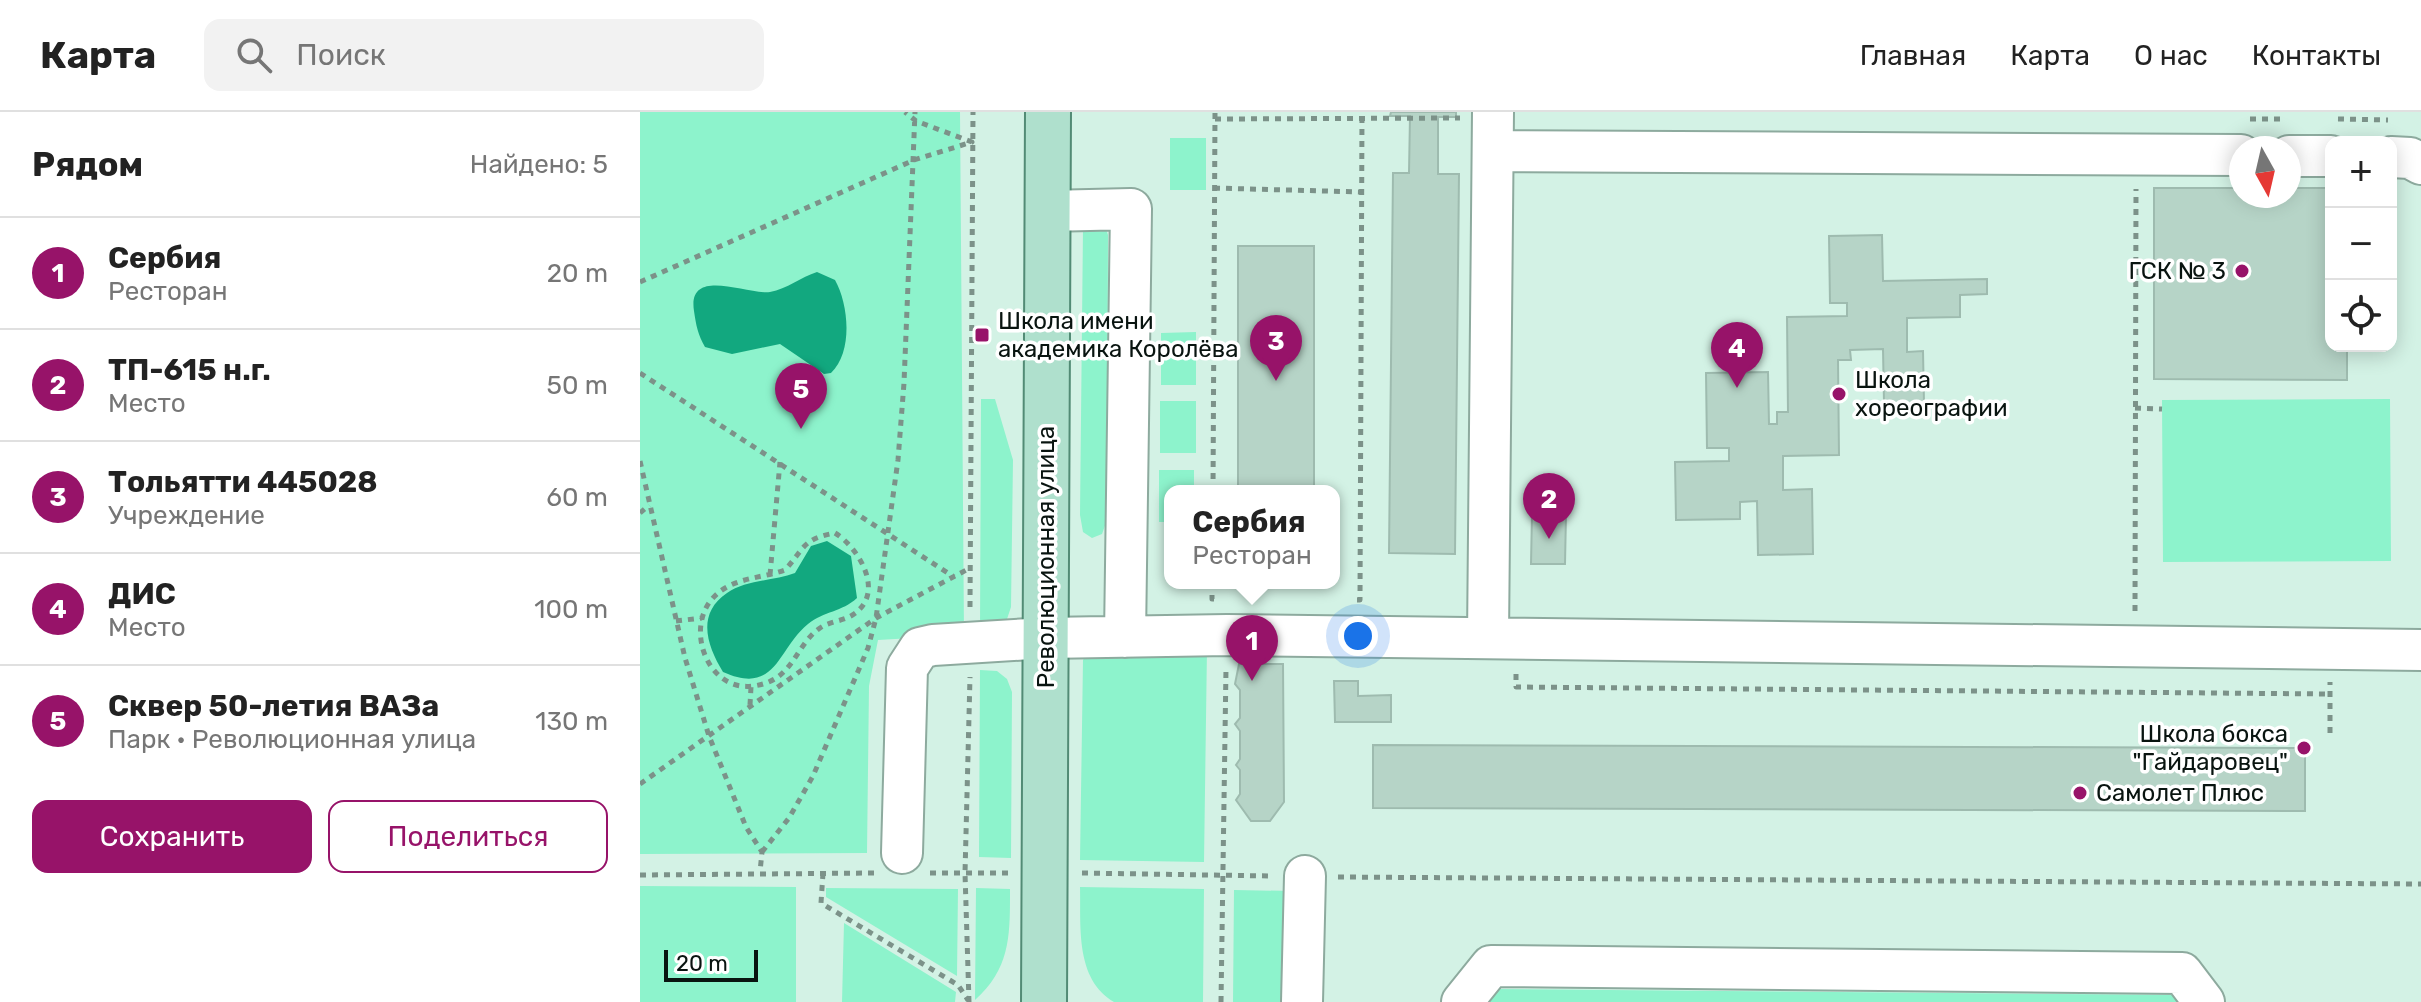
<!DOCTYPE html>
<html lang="ru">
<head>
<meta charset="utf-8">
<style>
	:root { --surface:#fff; --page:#f2f2f2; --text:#222; --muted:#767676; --line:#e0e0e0; --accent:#971369 }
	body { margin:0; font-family:Rubik,sans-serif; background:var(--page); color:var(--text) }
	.controls { position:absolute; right:24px; top:24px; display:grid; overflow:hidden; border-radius:16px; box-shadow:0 4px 20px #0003 }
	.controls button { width:72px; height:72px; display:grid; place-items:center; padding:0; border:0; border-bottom:2px solid var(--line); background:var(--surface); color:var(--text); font:40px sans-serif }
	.compass { position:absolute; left:1589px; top:24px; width:72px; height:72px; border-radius:50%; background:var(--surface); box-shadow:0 4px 20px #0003; rotate:172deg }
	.scale { position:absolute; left:24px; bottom:20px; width:94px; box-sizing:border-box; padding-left:8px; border:4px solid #091410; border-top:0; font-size:22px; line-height:28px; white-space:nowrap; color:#091410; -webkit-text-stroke:6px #fff; paint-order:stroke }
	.you { position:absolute; left:718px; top:524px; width:28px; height:28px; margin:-20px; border:6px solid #fff; border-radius:50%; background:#1a73e8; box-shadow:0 0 0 12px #1a73e833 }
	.badge { display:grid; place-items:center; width:52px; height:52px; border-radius:50%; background:var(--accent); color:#fff; font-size:26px; font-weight:700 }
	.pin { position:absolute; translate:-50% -66px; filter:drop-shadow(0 2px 4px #0008) }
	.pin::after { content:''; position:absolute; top:42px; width:28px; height:24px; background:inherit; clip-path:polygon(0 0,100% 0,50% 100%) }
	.popup { position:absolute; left:524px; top:373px; width:176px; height:104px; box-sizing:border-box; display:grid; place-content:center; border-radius:16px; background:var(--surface); filter:drop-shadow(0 2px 6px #0005); font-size:26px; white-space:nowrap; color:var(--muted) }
	.popup b { font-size:30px; color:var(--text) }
	.popup::after { content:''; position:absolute; left:50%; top:100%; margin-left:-16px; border:16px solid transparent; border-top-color:var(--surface) }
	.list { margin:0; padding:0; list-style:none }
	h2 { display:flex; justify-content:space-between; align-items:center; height:104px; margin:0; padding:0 32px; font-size:34px }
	h2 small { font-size:26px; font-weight:400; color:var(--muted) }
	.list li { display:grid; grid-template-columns:52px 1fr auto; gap:24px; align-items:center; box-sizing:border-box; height:112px; padding:0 32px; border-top:2px solid var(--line) }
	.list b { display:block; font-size:30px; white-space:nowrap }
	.list p { margin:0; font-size:26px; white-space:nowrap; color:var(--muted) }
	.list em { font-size:26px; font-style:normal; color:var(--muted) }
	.actions { display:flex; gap:16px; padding:24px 32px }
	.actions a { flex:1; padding:18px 0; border:2px solid var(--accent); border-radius:16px; text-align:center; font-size:28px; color:var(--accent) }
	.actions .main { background:var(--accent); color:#fff }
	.icon { flex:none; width:44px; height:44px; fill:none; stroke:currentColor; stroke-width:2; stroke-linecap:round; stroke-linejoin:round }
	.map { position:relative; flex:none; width:1781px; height:890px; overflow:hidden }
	header { display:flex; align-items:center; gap:48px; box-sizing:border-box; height:112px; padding:0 40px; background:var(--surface); border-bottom:2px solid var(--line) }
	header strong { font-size:38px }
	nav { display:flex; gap:44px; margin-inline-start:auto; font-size:28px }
	.search { width:560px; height:72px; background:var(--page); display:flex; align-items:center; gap:20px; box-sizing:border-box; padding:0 28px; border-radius:16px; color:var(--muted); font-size:30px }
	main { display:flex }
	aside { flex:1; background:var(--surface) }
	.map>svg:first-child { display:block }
	.green { fill:#8df3cc }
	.water { fill:#12a87f }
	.building { fill:#b6d4c7; stroke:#9ebbaf; stroke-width:2 }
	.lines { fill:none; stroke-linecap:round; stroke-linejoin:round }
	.minor-casing { stroke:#8daa9e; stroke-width:44 }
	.major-casing { stroke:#528b75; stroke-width:48 }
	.path { stroke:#7c9289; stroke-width:5; stroke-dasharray:6 6; stroke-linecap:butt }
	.minor { stroke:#fff; stroke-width:40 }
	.major { stroke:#afe0cd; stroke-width:44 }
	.poi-dot { fill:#971369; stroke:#fff; stroke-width:3 }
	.labels { text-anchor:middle; stroke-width:7; stroke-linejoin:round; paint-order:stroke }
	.poi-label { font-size:24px; fill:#091410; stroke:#fff; text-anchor:start }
	.street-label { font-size:24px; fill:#091410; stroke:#fff }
</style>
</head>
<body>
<header>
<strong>Карта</strong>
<div class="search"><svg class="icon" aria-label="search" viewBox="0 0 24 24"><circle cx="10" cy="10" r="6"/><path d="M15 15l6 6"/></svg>Поиск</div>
<nav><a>Главная</a><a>Карта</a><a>О нас</a><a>Контакты</a></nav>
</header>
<main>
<aside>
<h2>Рядом<small>Найдено: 5</small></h2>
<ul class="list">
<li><span class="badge">1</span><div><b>Сербия</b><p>Ресторан</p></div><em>20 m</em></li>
<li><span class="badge">2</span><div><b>ТП-615 н.г.</b><p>Место</p></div><em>50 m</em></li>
<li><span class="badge">3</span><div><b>Тольятти 445028</b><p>Учреждение</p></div><em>60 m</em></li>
<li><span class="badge">4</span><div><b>ДИС</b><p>Место</p></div><em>100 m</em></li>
<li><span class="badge">5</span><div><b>Сквер 50-летия ВАЗа</b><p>Парк · Революционная улица</p></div><em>130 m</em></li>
</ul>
<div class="actions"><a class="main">Сохранить</a><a>Поделиться</a></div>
</aside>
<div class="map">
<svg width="1781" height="890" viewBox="0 0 1781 890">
	<rect width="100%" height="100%" fill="#d3f2e5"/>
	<path class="green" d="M 0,0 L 320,0 L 324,523 L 238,528 L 229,574 L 227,741 L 0,742 Z
		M 530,26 L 566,26 L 566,78 L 530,78 Z
		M 443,116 L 466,117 L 468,123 L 467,408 L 462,422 L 452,426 L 443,420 L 440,403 Z
		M 556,220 L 556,273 L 521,273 L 521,221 Z
		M 341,287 L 355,287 L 373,348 L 371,495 L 366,510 L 340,518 Z
		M 1750,287 L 1751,449 L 1523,450 L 1522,288 Z
		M 520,289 L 556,289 L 556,341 L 520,341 Z
		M 519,358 L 554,358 L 554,379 L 530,379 L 530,410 L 519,410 Z
		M 567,536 L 564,750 L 440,748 L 443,548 L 448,540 Z
		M 340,558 L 357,559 L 367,567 L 372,580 L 371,746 L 339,745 Z
		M 0,774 L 156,775 L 156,890 L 0,890 Z
		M 440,775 L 564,777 L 563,890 L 474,890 C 435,867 441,815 440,775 Z
		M 186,776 L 318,777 L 317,864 L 186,785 Z
		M 336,776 L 370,777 C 370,822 371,856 335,888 Z
		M 594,778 L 654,779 L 652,890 L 593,890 Z
		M 204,811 L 316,880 L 315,890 L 202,890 Z
		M 852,877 L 1535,883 L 1544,890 L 842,890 Z"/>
	<path class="water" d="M 177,160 L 195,168 C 209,193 213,240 191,261 L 184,262 L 140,232 L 92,242 L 65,235 C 58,223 56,213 54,199 C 47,154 107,183 130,180 C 147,177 161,165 177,160 Z
		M 187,429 L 211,444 L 217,486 C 202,500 184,499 168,512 C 137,537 137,584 83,560 C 67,534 56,502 87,481 C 105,468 134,469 155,461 L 171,434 Z"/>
	<path class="building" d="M 751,0 L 816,0 L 816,5 L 798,5 L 798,62 L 819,62 L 815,442 L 749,441 L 753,61 L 769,61 L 770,4 L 750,4 Z
		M 1514,76 L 1601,76 L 1601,84 L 1649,84 L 1649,76 L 1691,76 L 1691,234 L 1707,234 L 1707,268 L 1514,267 Z
		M 1242,123 L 1243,169 L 1347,167 L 1347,182 L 1320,183 L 1320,205 L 1267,206 L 1267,240 L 1283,239 L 1284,291 L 1244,291 L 1243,237 L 1210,238 L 1211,248 L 1198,248 L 1199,343 L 1143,344 L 1143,378 L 1172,377 L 1173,442 L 1118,443 L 1117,389 L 1100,390 L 1100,407 L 1036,408 L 1035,350 L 1089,349 L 1089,336 L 1067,336 L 1066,261 L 1128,260 L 1129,312 L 1137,312 L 1137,300 L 1148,300 L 1147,205 L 1207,204 L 1207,191 L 1190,191 L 1189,124 Z
		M 598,134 L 674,134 L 674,379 L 598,379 Z
		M 892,402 L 926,402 L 925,452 L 891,452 Z
		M 599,552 L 643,552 L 644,690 L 630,709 L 611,709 L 596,688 L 600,682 L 600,658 L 596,653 L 600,647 L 600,619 L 595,612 L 600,606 L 600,578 L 595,572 Z
		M 694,569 L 718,569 L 718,584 L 751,583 L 751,610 L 695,610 Z
		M 733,633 L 1665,636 L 1665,699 L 733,696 Z"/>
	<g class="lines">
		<defs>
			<path id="minor" d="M 853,39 L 1601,43
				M 1649,44 L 1691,44
				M 1751,45 L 1770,46 L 1781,52
				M 408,99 L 491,97 L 485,525
				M 848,526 L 853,0
				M 262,741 L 267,556 L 280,536 L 293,533 L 406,526 L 587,523 L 1781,538
				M 662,890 L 665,764
				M 822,890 L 851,854 L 1542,861 L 1564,890"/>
			<path id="major" d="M 404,890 L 408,0"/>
		</defs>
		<use href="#minor" class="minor-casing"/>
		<use href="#major" class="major-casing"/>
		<path class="path" d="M 575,7 L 820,6
			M 1610,7 L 1644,7
			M 1698,7 L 1748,8
			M 574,76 L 721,80
			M 0,170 L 274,48 L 332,30 L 276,9 L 265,0
			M 0,261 L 314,465
			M 1495,296 L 1522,297
			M 0,349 L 45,546 L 69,624 L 106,715 L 122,740 L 120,760
			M 573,379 L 575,0
			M 0,401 L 9,393
			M 195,421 C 218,435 246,480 214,502 C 205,509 190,509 180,516 C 154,534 154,569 113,574 C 68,580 45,518 72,487 C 91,465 120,467 145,458 C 165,436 162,427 195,421 Z
			M 130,463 L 140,350
			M 572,471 L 572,487 L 575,487
			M 717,488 L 720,488 L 722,0
			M 330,495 L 333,0
			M 1495,499 L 1496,77
			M 36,509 L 62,506
			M 876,562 L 876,575 L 1690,582
			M 110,593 L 111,575
			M 1690,621 L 1690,570
			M 0,672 L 236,506 L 330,456
			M 122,740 L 149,706 L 173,664 L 228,536 L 236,506 L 258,348 L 264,271 L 275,0
			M 183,761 L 181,791 L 318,873 L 328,888
			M 290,761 L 368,761
			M 442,761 L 632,764
			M 0,763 L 236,761
			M 698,765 L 1781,772
			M 329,890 L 325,761 L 330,565
			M 581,890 L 586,556"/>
		<use href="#minor" class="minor"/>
		<use href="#major" class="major"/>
	</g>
	<g class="poi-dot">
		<circle cx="1602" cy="159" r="8"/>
		<rect x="334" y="215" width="16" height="16" rx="4"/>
		<circle cx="1199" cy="282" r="8"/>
		<circle cx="1664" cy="636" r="8"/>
		<circle cx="1440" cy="681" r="8"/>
	</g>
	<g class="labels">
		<g class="poi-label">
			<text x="1586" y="167" text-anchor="end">ГСК № 3</text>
			<text x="358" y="217">Школа имени<tspan x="358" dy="28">академика Королёва</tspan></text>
			<text x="1215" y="276">Школа<tspan x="1215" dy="28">хореографии</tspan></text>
			<text x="1648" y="630" text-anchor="end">Школа бокса<tspan x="1648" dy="28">"Гайдаровец"</tspan></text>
			<text x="1456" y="689">Самолет Плюс</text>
		</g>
		<g class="street-label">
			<text transform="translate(406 445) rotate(-90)" y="8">Революционная улица</text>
		</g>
	</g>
</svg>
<div class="controls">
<button>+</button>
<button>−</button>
<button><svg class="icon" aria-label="locate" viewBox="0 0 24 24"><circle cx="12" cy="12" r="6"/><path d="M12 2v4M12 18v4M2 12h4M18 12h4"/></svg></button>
</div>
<svg class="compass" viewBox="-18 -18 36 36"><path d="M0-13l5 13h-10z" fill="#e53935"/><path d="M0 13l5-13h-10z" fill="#767676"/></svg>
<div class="scale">20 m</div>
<div class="you"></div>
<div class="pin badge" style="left:612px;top:569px">1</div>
<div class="popup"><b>Сербия</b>Ресторан</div>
<div class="pin badge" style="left:909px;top:427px">2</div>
<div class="pin badge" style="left:636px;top:269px">3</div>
<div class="pin badge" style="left:1097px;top:276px">4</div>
<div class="pin badge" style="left:161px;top:317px">5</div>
</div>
</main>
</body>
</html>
